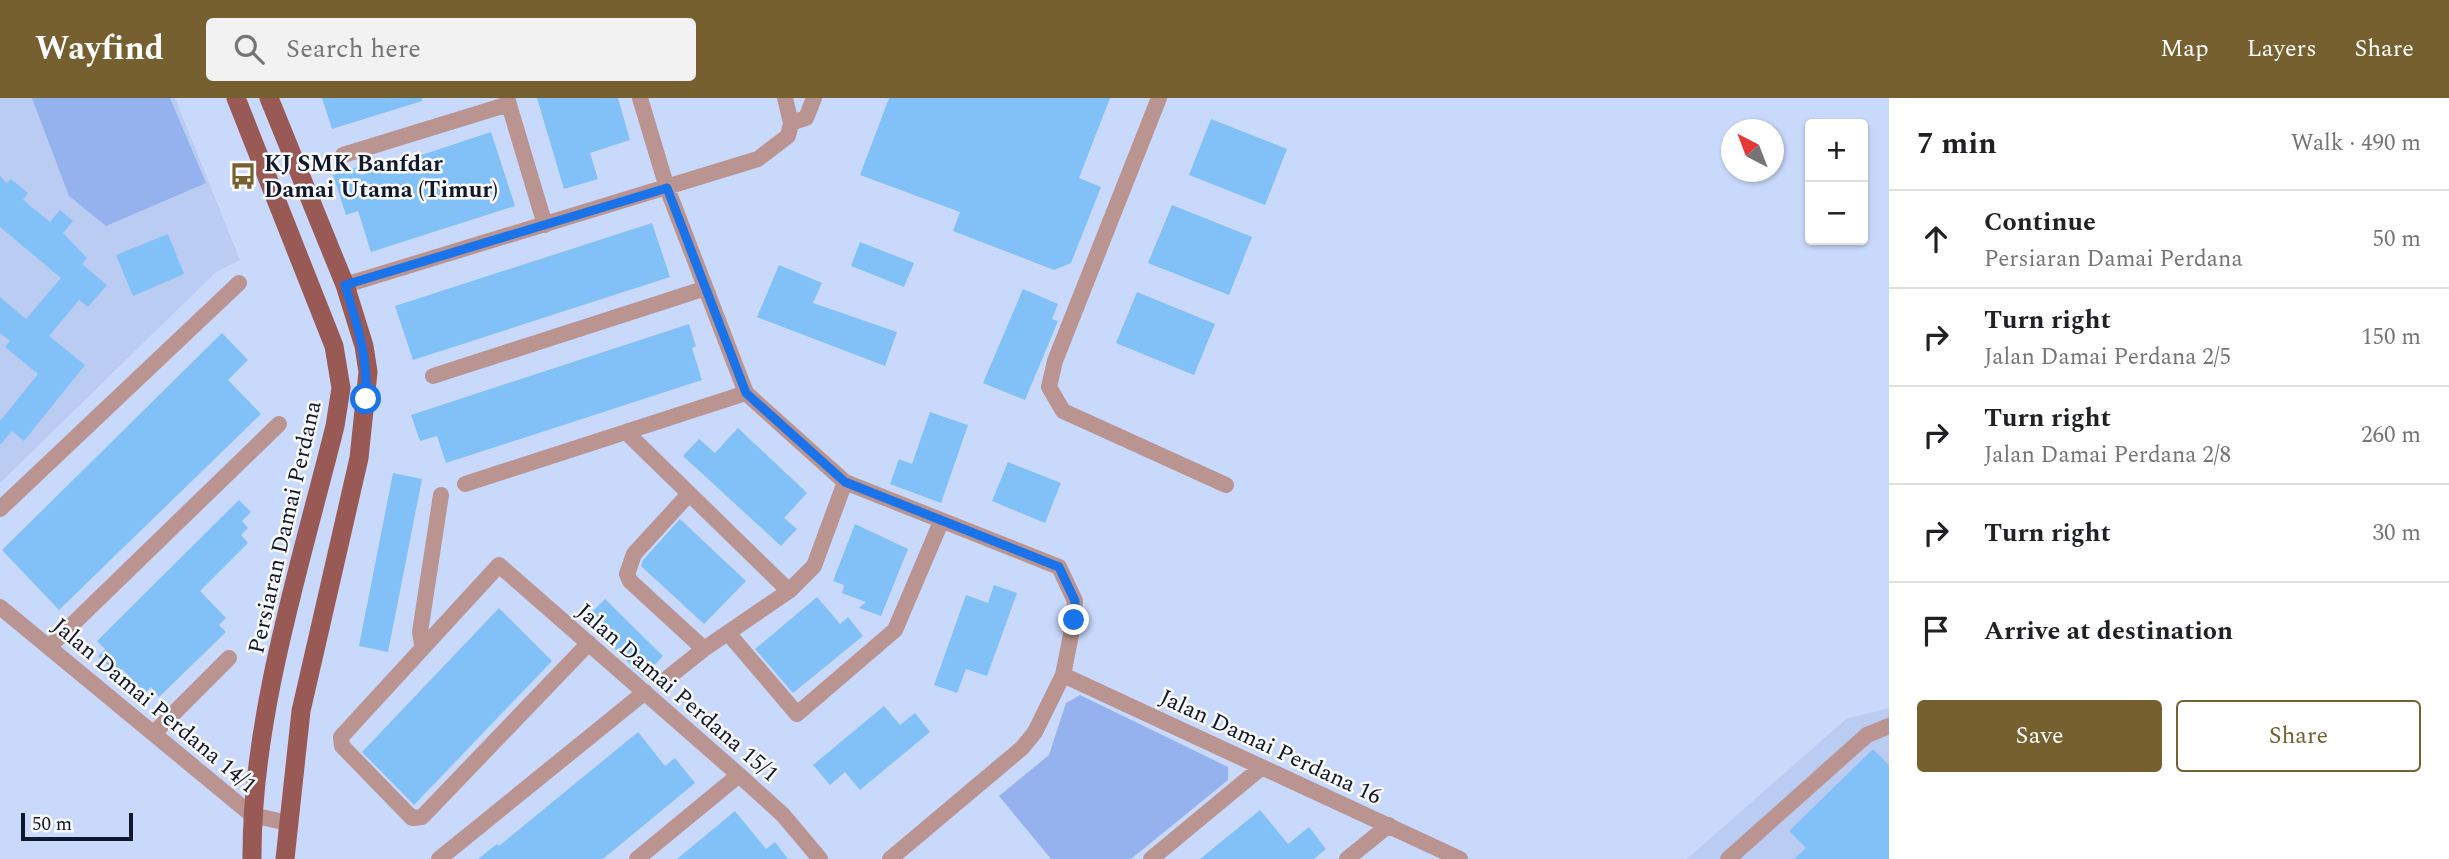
<!DOCTYPE html>
<html lang="en">
<head>
<meta charset="utf-8">
<style>
	:root { --surface:#fff; --page:#f2f2f2; --text:#202124; --muted:#757577; --line:#e0e0e0; --accent:#766030 }
	body { margin:0; font-family:Spectral,serif; background:var(--page); color:var(--text) }
	.controls { position:absolute; right:21px; top:21px; display:grid; overflow:hidden; border-radius:7px; box-shadow:0 2px 5px #0004 }
	.controls button { width:63px; height:63px; display:grid; place-items:center; padding:0; border:0; border-bottom:2px solid var(--line); background:var(--surface); color:var(--text); font:35px sans-serif }
	.compass { position:absolute; left:1721px; top:21px; width:63px; height:63px; border-radius:50%; background:var(--surface); box-shadow:0 2px 5px #0004; rotate:318deg }
	.scale { position:absolute; left:21px; bottom:18px; width:112px; box-sizing:border-box; padding-left:7px; border:4px solid #0f182c; border-top:0; font-size:19px; line-height:24px; white-space:nowrap; color:#0f182c; -webkit-text-stroke:5px #fafafa; paint-order:stroke }
	.stop { position:absolute; width:21px; height:21px; margin:-16px; border:5px solid #1a73e8; border-radius:50%; background:#fff }
	.stop.end { background:#1a73e8; border-color:#fff; box-shadow:0 2px 7px #0008 }
	.list { margin:0; padding:0; list-style:none }
	h2 { display:flex; justify-content:space-between; align-items:center; height:91px; margin:0; padding:0 28px; font-size:30px }
	h2 small { font-size:23px; font-weight:400; color:var(--muted) }
	.list li { display:grid; grid-template-columns:46px 1fr auto; gap:21px; align-items:center; box-sizing:border-box; height:98px; padding:0 28px; border-top:2px solid var(--line) }
	.list b { display:block; font-size:26px; white-space:nowrap }
	.list p { margin:0; font-size:23px; white-space:nowrap; color:var(--muted) }
	.list em { font-size:23px; font-style:normal; color:var(--muted) }
	.actions { display:flex; gap:14px; padding:21px 28px }
	.actions a { flex:1; padding:16px 0; border:2px solid var(--accent); border-radius:7px; text-align:center; font-size:24px; color:var(--accent) }
	.actions .main { background:var(--accent); color:#fff }
	.icon { flex:none; width:38px; height:38px; fill:none; stroke:currentColor; stroke-width:2; stroke-linecap:round; stroke-linejoin:round }
	.map { position:relative; flex:none; width:1889px; height:761px; overflow:hidden }
	header { display:flex; align-items:center; gap:42px; box-sizing:border-box; height:98px; padding:0 35px; background:var(--accent); color:#fff }
	header strong { font-size:33px }
	nav { display:flex; gap:38px; margin-inline-start:auto; font-size:24px }
	.search { width:490px; height:63px; background:var(--page); display:flex; align-items:center; gap:18px; box-sizing:border-box; padding:0 24px; border-radius:7px; color:var(--muted); font-size:26px }
	main { display:flex }
	aside { flex:1; background:var(--surface) }
	.map>svg:first-child { display:block }
	.built { fill:#baccf2 }
	.green { fill:#95b1ee }
	.building { fill:#82c1f7 }
	.lines { fill:none; stroke-linecap:round; stroke-linejoin:round }
	.minor { stroke:#b99490; stroke-width:16 }
	.major { stroke:#995954; stroke-width:19 }
	.route { stroke:#1a73e8; stroke-width:9 }
	.labels { text-anchor:middle; stroke-width:5; stroke-linejoin:round; paint-order:stroke }
	.poi-label { font-size:23px; font-weight:bold; fill:#0f182c; stroke:#fafafa; text-anchor:start }
	.street-label { font-size:23px; fill:#0f182c; stroke:#fafafa }
</style>
</head>
<body>
<header>
<strong>Wayfind</strong>
<div class="search"><svg class="icon" aria-label="search" viewBox="0 0 24 24"><circle cx="10" cy="10" r="6"/><path d="M15 15l6 6"/></svg>Search here</div>
<nav><a>Map</a><a>Layers</a><a>Share</a></nav>
</header>
<main>
<div class="map">
<svg width="1889" height="761" viewBox="0 0 1889 761">
	<rect width="100%" height="100%" fill="#c9d9fc"/>
	<path class="built" d="M 0,0 L 175,0 L 240,162 L 216,174 L 0,385 Z
		M 1889,610 L 1889,761 L 1687,761 L 1846,621 Z"/>
	<path class="green" d="M 32,0 L 170,0 L 206,85 L 106,128 L 69,98 Z
		M 1080,597 L 1228,669 L 1228,682 L 1131,761 L 1051,761 L 999,698 L 1049,657 L 1066,605 Z"/>
	<path class="building" d="M 322,0 L 422,0 L 422,3 L 332,31 Z
		M 537,0 L 618,0 L 630,42 L 590,55 L 598,81 L 564,91 Z
		M 889,0 L 1110,0 L 1079,80 L 1101,89 L 1071,165 L 1054,172 L 953,133 L 960,114 L 860,77 Z
		M 1211,21 L 1287,51 L 1265,107 L 1189,77 Z
		M 491,34 L 515,108 L 371,154 L 358,113 L 346,117 L 333,77 L 358,69 L 361,77 Z
		M 0,78 L 7,85 L 11,81 L 28,95 L 23,102 L 50,124 L 60,112 L 73,123 L 63,135 L 87,160 L 82,166 L 107,187 L 88,209 L 79,202 L 49,238 L 85,267 L 24,343 L 12,333 L 0,347 L 0,323 L 38,276 L 5,249 L 10,243 L 0,235 L 0,199 L 26,221 L 61,180 L 0,129 Z
		M 1172,107 L 1252,139 L 1229,197 L 1148,165 Z
		M 652,125 L 670,179 L 413,262 L 395,208 Z
		M 168,136 L 184,176 L 133,198 L 116,157 Z
		M 860,144 L 914,165 L 904,189 L 851,168 Z
		M 779,167 L 822,185 L 813,205 L 897,234 L 885,268 L 757,219 Z
		M 1023,191 L 1058,206 L 1052,221 L 1058,223 L 1025,302 L 983,285 Z
		M 1137,194 L 1215,226 L 1194,277 L 1116,245 Z
		M 689,226 L 696,248 L 692,250 L 702,282 L 446,365 L 437,338 L 420,343 L 411,317 Z
		M 222,235 L 248,262 L 228,282 L 261,316 L 59,512 L 2,452 Z
		M 930,314 L 968,327 L 941,405 L 890,386 L 899,361 L 912,366 Z
		M 738,330 L 807,395 L 784,420 L 797,431 L 781,448 L 683,358 L 699,341 L 715,355 Z
		M 1008,364 L 1061,385 L 1045,425 L 992,403 Z
		M 393,375 L 422,381 L 388,554 L 359,548 Z
		M 239,402 L 251,414 L 242,423 L 248,430 L 241,437 L 248,445 L 200,493 L 226,520 L 219,527 L 226,534 L 159,599 L 151,589 L 145,595 L 122,571 L 117,576 L 98,558 L 105,551 L 97,543 Z
		M 680,421 L 746,483 L 704,526 L 641,468 L 643,462 Z
		M 855,426 L 908,451 L 881,518 L 859,510 L 866,504 L 842,495 L 844,487 L 833,483 Z
		M 994,487 L 1017,495 L 987,578 L 966,571 L 957,595 L 934,587 L 966,497 L 988,505 Z
		M 817,499 L 840,526 L 848,519 L 863,538 L 793,595 L 755,551 Z
		M 605,501 L 663,558 L 643,579 L 585,521 Z
		M 499,510 L 552,563 L 414,707 L 362,654 Z
		M 884,608 L 900,627 L 915,615 L 930,634 L 860,692 L 845,674 L 830,687 L 813,667 Z
		M 638,634 L 665,668 L 675,660 L 695,685 L 603,761 L 478,761 L 497,746 L 499,748 Z
		M 1873,651 L 1889,667 L 1889,761 L 1794,761 L 1806,750 L 1789,733 Z
		M 1260,712 L 1288,746 L 1309,729 L 1326,751 L 1314,761 L 1200,761 Z
		M 735,713 L 766,751 L 775,744 L 788,761 L 677,761 Z"/>
	<g class="lines">
		<path class="minor" d="M 507,0 L 545,127
			M 640,0 L 667,90 L 746,295 L 845,384 L 1059,469 L 1075,503 L 1074,522 L 1063,577 L 1035,634 L 1022,650 L 890,761
			M 1159,0 L 1055,263 L 1049,289 L 1063,313 L 1226,387
			M 791,25 L 806,20 L 814,0
			M 343,57 L 509,6
			M 345,187 L 758,61 L 788,38 L 791,25 L 785,0
			M 433,278 L 703,191
			M 626,334 L 789,493
			M 465,386 L 746,295
			M 689,396 L 634,456 L 627,476 L 630,483 L 704,551
			M 0,411 L 239,185
			M 0,509 L 252,717 L 288,725
			M 728,535 L 797,616 L 895,532 L 941,424
			M 589,545 L 422,719 L 412,720 L 342,648 L 341,639 L 499,467 L 739,677 L 783,717 L 820,761
			M 422,547 L 420,534 L 441,397
			M 49,549 L 279,326
			M 1063,577 L 1460,761
			M 665,582 L 704,551 L 789,493 L 814,468 L 845,384
			M 154,635 L 229,560
			M 439,761 L 645,594
			M 637,761 L 739,677
			M 1151,761 L 1262,669
			M 1347,761 L 1389,727
			M 1728,761 L 1867,637 L 1889,628"/>
		<path class="major" d="M 236,0 L 334,248 L 341,290 L 335,328 C 301,465 251,620 252,761
			M 269,0 L 345,187 L 364,248 L 368,274 L 359,360 L 301,613 L 285,761"/>
	</g>
	<g class="lines">
		<path class="route" d="M 366,301 C 368,259 357,226 345,187 L 667,90 L 746,295 L 845,384 L 1059,469 L 1075,503 L 1074,522"/>
	</g>
	<defs>
		<symbol id="bus-bare" viewBox="-9 -9 18 18"><path d="M-5-6H5V4H4V6H2V4H-2V6H-4V4H-5ZM-3.5-4V0h7V-4ZM-3.5 1.2v1.5H-2V1.2ZM2 1.2v1.5H3.5V1.2Z" fill="#766030" stroke="#fafafa" stroke-width="2.5" paint-order="stroke"/></symbol>
	</defs>
	<g fill-rule="evenodd">
		<use href="#bus-bare" x="224" y="59" width="38" height="38"/>
	</g>
	<g class="labels">
		<g class="poi-label">
			<text x="264" y="73">KJ SMK Banfdar<tspan x="264" dy="26">Damai Utama (Timur)</tspan></text>
		</g>
		<g class="street-label">
			<text transform="translate(284 429) rotate(-77)" y="8">Persiaran Damai Perdana</text>
			<text transform="translate(678 594) rotate(41)" y="8">Jalan Damai Perdana 15/1</text>
			<text transform="translate(155 607) rotate(40)" y="8">Jalan Damai Perdana 14/1</text>
			<text transform="translate(1271 648) rotate(25)" y="8">Jalan Damai Perdana 16</text>
		</g>
	</g>
</svg>
<div class="controls">
<button>+</button>
<button>−</button>
</div>
<svg class="compass" viewBox="-18 -18 36 36"><path d="M0-13l5 13h-10z" fill="#e53935"/><path d="M0 13l5-13h-10z" fill="#757577"/></svg>
<div class="scale">50 m</div>
<div class="stop" style="left:366px;top:301px"></div>
<div class="stop end" style="left:1074px;top:522px"></div>
</div>
<aside>
<h2>7 min<small>Walk · 490 m</small></h2>
<ul class="list">
<li><svg class="icon" aria-label="ahead" viewBox="0 0 24 24"><path d="M12 20V5M6 11l6-6 6 6"/></svg><div><b>Continue</b><p>Persiaran Damai Perdana</p></div><em>50 m</em></li>
<li><svg class="icon" aria-label="right" viewBox="0 0 24 24"><path d="M7 20v-9h11M14 6l5 5-5 5"/></svg><div><b>Turn right</b><p>Jalan Damai Perdana 2/5</p></div><em>150 m</em></li>
<li><svg class="icon" aria-label="right" viewBox="0 0 24 24"><path d="M7 20v-9h11M14 6l5 5-5 5"/></svg><div><b>Turn right</b><p>Jalan Damai Perdana 2/8</p></div><em>260 m</em></li>
<li><svg class="icon" aria-label="right" viewBox="0 0 24 24"><path d="M7 20v-9h11M14 6l5 5-5 5"/></svg><div><b>Turn right</b></div><em>30 m</em></li>
<li><svg class="icon" aria-label="arrive" viewBox="0 0 24 24"><path d="M6 21V4h12l-3 4 3 4H6"/></svg><div><b>Arrive at destination</b></div></li>
</ul>
<div class="actions"><a class="main">Save</a><a>Share</a></div>
</aside>
</main>
</body>
</html>
